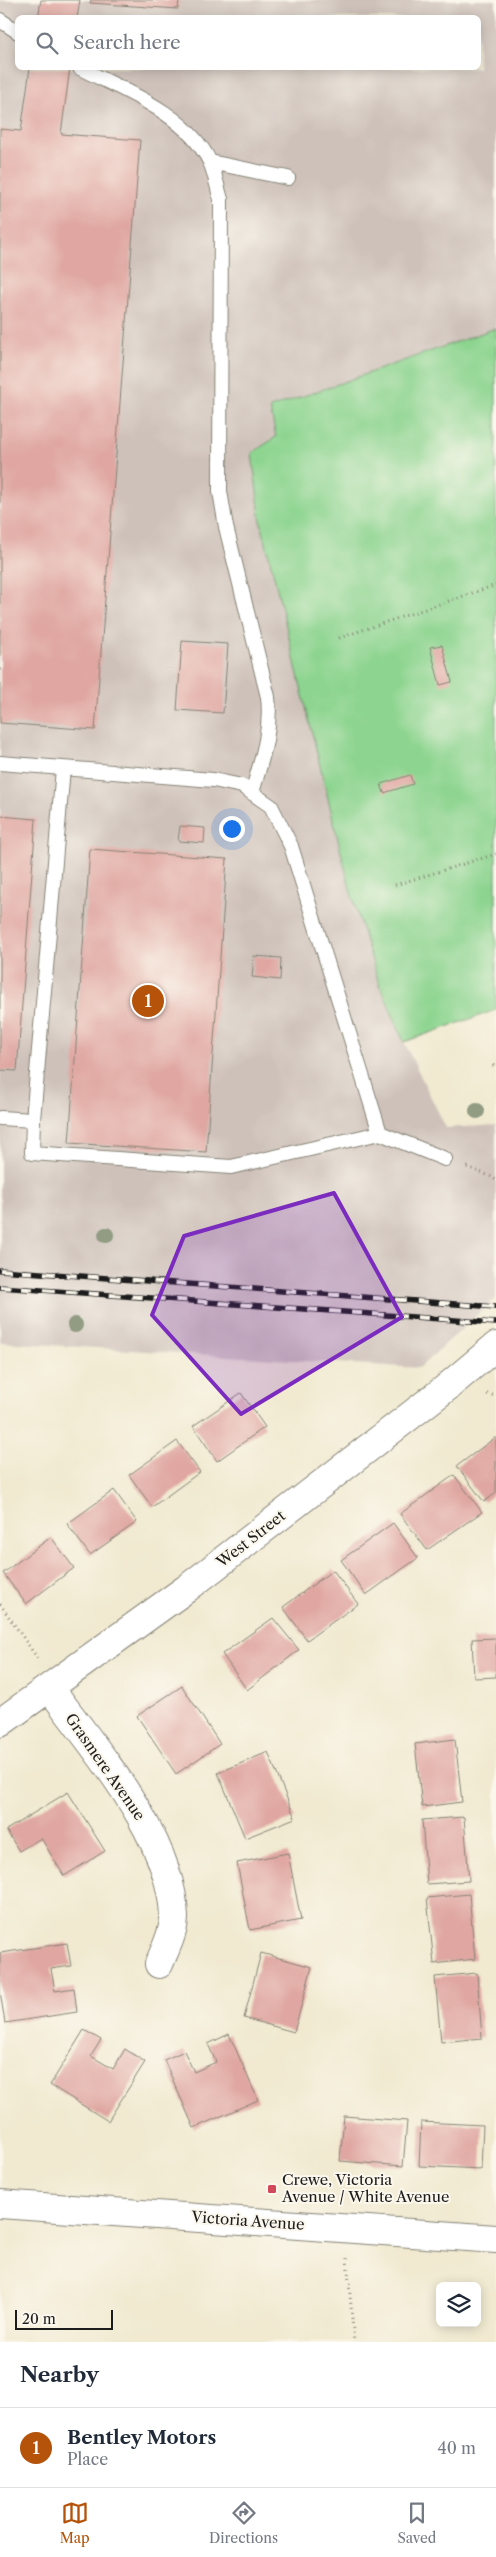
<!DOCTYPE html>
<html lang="en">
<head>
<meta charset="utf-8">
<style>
	:root { --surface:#fff; --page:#f2f2f3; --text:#1f2937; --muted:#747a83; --line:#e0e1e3; --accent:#b45309 }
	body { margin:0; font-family:"Libre Caslon Text",serif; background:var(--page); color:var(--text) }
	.controls { position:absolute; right:15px; bottom:15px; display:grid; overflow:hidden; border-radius:8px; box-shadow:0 2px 12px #0003 }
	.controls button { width:45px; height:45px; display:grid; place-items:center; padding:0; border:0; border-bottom:1px solid var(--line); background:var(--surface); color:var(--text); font:25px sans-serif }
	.scale { position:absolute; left:15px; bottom:12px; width:98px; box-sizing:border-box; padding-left:5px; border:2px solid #1c1c1c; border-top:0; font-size:14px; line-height:18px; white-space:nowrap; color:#1c1c1c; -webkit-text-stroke:4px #fbf7ec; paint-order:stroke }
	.you { position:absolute; left:231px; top:828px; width:18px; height:18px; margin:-12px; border:4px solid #fff; border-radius:50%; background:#1a73e8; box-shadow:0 0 0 8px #1a73e833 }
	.badge { display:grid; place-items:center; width:32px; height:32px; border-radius:50%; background:var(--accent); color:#fff; font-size:16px; font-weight:700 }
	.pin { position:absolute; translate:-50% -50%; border:2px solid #fff; box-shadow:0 1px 5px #0006 }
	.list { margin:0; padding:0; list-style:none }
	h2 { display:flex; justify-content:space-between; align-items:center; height:65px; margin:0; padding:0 20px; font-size:21px }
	h2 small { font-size:16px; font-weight:400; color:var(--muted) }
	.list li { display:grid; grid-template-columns:32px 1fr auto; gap:15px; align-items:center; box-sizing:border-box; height:80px; padding:0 20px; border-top:1px solid var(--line) }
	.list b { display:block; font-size:19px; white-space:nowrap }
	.list p { margin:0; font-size:16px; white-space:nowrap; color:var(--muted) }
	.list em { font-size:16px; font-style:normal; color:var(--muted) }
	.icon { flex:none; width:28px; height:28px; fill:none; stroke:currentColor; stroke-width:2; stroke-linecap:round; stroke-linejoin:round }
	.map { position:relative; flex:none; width:496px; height:2342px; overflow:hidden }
	.search { position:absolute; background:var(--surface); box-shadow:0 2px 12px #0003; left:15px; right:15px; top:15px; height:55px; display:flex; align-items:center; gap:12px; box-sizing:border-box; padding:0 18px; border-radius:8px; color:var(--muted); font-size:19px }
	.sheet { height:145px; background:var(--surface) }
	nav { display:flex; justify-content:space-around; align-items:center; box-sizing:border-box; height:70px; border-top:1px solid var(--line); background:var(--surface); font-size:14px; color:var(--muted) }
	nav a { display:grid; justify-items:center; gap:2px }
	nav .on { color:var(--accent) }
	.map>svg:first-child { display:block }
	.industrial { fill:#cec1ba; fill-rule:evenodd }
	.green { fill:#8cd48f; stroke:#547856 }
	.building { fill:#e0a7a2 }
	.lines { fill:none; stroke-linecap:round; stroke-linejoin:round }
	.service-casing { stroke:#868376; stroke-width:16 }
	.minor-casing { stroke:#868376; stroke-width:30 }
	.tertiary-casing { stroke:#868376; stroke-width:30 }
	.primary-casing { stroke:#868376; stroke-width:30 }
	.path { stroke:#868376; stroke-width:3; stroke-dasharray:1 4; stroke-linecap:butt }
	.service { stroke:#fff; stroke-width:14 }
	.minor { stroke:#fff; stroke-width:28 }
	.tertiary { stroke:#fff; stroke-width:28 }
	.primary { stroke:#fff; stroke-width:28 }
	.rail-casing { stroke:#1c1c1c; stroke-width:5.5 }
	.rail { stroke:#fbf7ec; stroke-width:4; stroke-dasharray:11; stroke-linecap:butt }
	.tree { fill:#919c83 }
	.marked { fill:#7b2cbf; fill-opacity:0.2; stroke:#7b2cbf; stroke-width:4; stroke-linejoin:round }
	.poi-dot { fill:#d1495b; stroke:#fbf7ec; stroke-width:2 }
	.labels { text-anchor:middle; stroke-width:4; stroke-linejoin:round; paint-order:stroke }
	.street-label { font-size:15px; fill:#1c1c1c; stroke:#fbf7ec }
	.poi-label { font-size:15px; fill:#1c1c1c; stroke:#fbf7ec; text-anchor:start }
</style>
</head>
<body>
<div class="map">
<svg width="496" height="2342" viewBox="0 0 496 2342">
	<rect width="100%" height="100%" fill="#fbf7ec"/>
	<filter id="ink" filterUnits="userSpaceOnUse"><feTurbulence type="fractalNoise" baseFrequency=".02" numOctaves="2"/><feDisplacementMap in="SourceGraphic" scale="10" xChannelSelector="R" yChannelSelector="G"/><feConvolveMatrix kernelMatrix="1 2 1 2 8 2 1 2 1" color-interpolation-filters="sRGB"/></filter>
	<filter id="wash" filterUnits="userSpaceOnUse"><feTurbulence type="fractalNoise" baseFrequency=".0096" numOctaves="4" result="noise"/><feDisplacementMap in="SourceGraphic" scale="20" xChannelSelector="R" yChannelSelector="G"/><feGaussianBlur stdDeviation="1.12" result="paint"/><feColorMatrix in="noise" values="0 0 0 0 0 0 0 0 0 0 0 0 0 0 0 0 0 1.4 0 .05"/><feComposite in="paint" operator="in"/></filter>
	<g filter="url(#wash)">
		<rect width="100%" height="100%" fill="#f1ead1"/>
		<path class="industrial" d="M 0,0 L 496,0 L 496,328 L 270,408 L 276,437 L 252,453 L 261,523 L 351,893 L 378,980 L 404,1042 L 446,1128 L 496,1125 L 496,1298 L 419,1368 L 0,1342 ZM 18,18 L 478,18 L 478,68 L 18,68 Z"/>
		<path class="green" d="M 496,328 L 496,1010 L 404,1042 L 378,980 L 351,893 L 261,523 L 252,453 L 276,437 L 270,408 Z"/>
		<g id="blocks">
			<path class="building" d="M 41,0 L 80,0 L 77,18 L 38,18 Z
				M 91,0 L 179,0 L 178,9 L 90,3 Z
				M 30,68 L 70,68 L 61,134 L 140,140 L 95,730 L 0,723 L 0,129 L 21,131 Z
				M 182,641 L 228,644 L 223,713 L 177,710 Z
				M 442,645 L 452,682 L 440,685 L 430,647 Z
				M 410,775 L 413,784 L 384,793 L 381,784 Z
				M 0,816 L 36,819 L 17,1071 L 0,1070 Z
				M 180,826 L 205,828 L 204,843 L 178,841 Z
				M 90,849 L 227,859 L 206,1152 L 69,1143 Z
				M 254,956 L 281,958 L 280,980 L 252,977 Z
				M 241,1393 L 265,1427 L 217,1461 L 193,1426 Z
				M 496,1437 L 496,1493 L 484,1502 L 457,1466 Z
				M 177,1441 L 200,1472 L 152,1507 L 129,1475 Z
				M 454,1475 L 482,1512 L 427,1550 L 400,1514 Z
				M 114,1490 L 137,1522 L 90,1555 L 67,1524 Z
				M 393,1523 L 418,1558 L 366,1595 L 341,1560 Z
				M 51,1537 L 74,1568 L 26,1604 L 3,1573 Z
				M 333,1570 L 358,1604 L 307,1640 L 283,1607 Z
				M 273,1618 L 299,1650 L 247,1690 L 222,1654 Z
				M 496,1638 L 496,1677 L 474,1678 L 472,1639 Z
				M 182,1686 L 220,1744 L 176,1774 L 137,1716 Z
				M 455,1739 L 462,1802 L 422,1807 L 415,1744 Z
				M 268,1752 L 295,1818 L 245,1838 L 218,1773 Z
				M 68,1792 L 105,1851 L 64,1876 L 41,1838 L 19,1851 L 6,1830 Z
				M 464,1817 L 469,1881 L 427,1884 L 422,1820 Z
				M 288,1853 L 301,1920 L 250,1930 L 237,1863 Z
				M 469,1894 L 475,1959 L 434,1964 L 427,1898 Z
				M 67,1943 L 71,1966 L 51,1969 L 55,1991 L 74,1988 L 77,2012 L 5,2023 L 0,1991 L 0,1953 Z
				M 261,1953 L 312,1967 L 294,2032 L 244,2018 Z
				M 477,1973 L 482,2038 L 441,2042 L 435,1977 Z
				M 84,2030 L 101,2040 L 91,2056 L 113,2069 L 125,2049 L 145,2062 L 108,2121 L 50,2085 Z
				M 229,2034 L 258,2100 L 194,2128 L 164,2060 L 184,2051 L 194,2072 L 216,2062 L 208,2044 Z
				M 344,2116 L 407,2121 L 403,2166 L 340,2161 Z
				M 421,2122 L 483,2125 L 481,2169 L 419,2166 Z"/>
		</g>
	</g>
	<g filter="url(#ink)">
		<use href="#blocks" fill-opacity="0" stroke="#868376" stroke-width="1"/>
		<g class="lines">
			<defs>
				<path id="service" d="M 0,20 L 18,32
					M 80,68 C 125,91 186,113 210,162 C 215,173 217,187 221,199 L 220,491 L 226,527 L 268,697 C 272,731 261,761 252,793
					M 210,162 L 288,178
					M 0,763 L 213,780 L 242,786 L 271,806 L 291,846 L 380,1133 L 445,1159
					M 0,1118 L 33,1120 L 63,768
					M 33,1120 L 32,1153 L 231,1167 L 380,1133"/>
				<path id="minor" d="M 50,1688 C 95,1750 172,1837 174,1917 C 174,1933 165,1949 159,1964"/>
				<path id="tertiary" d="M 0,2204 L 496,2239"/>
				<path id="primary" d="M 0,1723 L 186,1589 L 446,1388 L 496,1346"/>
			</defs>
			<use href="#service" class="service-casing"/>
			<use href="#minor" class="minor-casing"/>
			<use href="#tertiary" class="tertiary-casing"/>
			<use href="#primary" class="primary-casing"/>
			<path class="path" d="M 339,638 L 496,585
				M 395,885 L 496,854
				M 493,1065 L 496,1069
				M 467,1167 L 492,1177 L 496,1180
				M 487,1394 L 496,1396
				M 0,1604 L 38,1659
				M 347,2258 L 354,2342"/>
			<use href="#service" class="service"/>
			<use href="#minor" class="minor"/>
			<use href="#tertiary" class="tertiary"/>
			<use href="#primary" class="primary"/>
			<defs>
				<path id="rail" d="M 0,1270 L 496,1307
					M 0,1287 L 496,1323"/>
			</defs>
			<use href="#rail" class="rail-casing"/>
			<use href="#rail" class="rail"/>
		</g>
		<g class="tree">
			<circle cx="477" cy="1111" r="8"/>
			<circle cx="106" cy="1235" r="8"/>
			<circle cx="75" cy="1325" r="8"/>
		</g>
	</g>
	<path class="marked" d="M 334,1193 L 402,1317 L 241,1414 L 152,1315 L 184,1236 Z"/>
	<rect class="poi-dot" x="267" y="2184" width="10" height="10" rx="2.5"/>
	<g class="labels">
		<g class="street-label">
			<text transform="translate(251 1539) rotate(-38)" y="5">West Street</text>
			<text transform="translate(105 1767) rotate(55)" y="5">Grasmere Avenue</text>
			<text transform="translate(248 2221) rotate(4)" y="5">Victoria Avenue</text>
		</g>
		<g class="poi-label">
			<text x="282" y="2185">Crewe, Victoria<tspan x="282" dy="17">Avenue / White Avenue</tspan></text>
		</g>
	</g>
</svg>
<div class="controls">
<button><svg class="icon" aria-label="layers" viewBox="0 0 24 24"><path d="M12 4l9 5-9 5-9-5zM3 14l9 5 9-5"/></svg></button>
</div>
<div class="scale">20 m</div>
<div class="you"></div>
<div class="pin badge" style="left:148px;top:1001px">1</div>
<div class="search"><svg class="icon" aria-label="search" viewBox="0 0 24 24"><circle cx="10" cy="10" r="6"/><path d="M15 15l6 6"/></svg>Search here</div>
</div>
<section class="sheet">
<h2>Nearby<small></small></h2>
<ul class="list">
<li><span class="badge">1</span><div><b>Bentley Motors</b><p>Place</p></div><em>40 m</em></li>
</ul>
</section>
<nav>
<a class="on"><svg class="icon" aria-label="map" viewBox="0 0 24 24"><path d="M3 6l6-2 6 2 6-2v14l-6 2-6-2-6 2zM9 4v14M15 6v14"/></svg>Map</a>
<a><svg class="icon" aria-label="directions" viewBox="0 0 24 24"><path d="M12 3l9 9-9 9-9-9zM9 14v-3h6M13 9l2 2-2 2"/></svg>Directions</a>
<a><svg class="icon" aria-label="saved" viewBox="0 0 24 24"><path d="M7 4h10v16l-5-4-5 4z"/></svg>Saved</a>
</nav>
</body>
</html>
